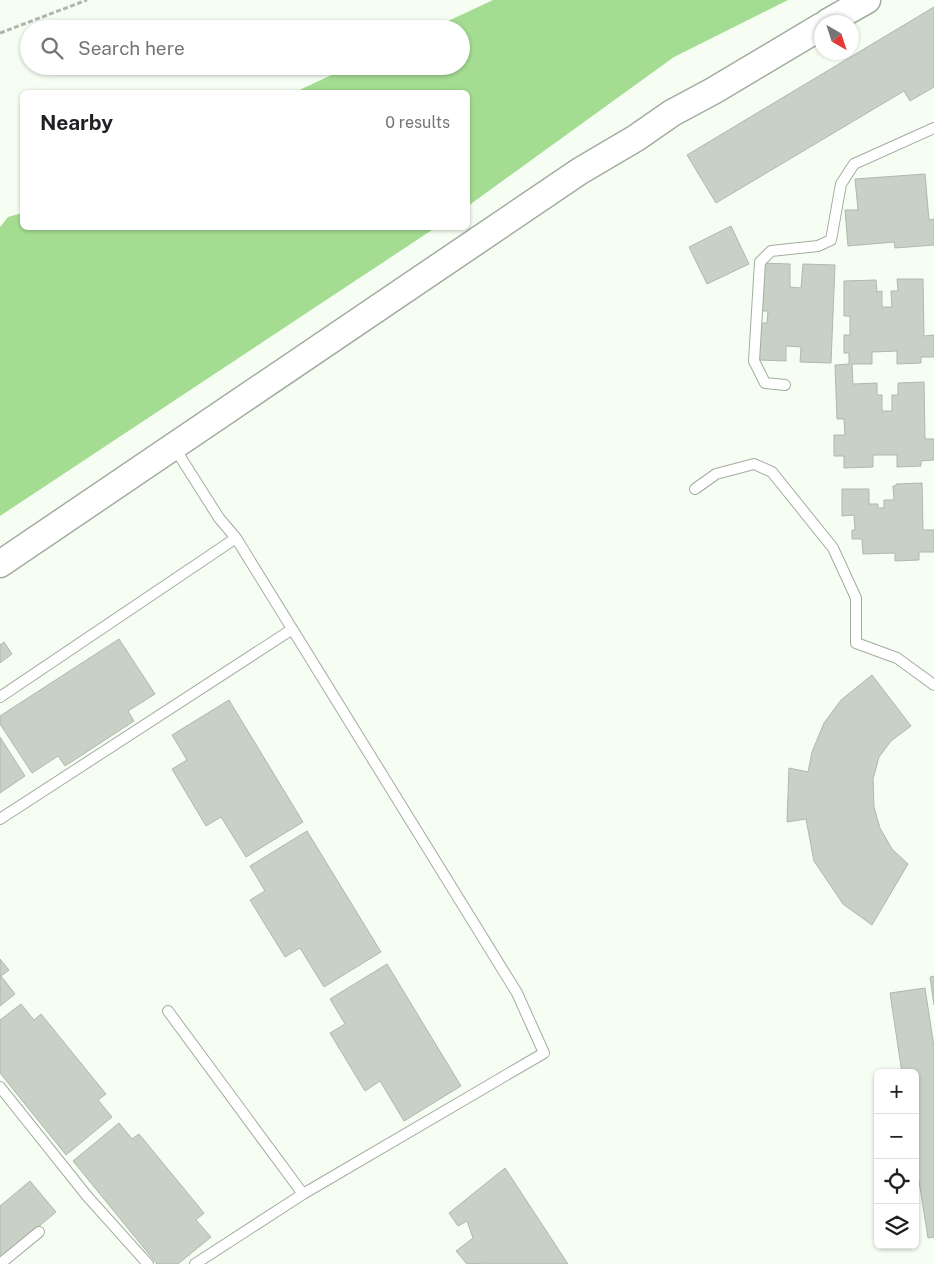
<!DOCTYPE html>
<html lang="en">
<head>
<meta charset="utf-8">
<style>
	:root { --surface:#fff; --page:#f2f2f2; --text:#202124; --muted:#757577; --line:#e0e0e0 }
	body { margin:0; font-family:"Public Sans",sans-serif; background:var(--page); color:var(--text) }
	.controls { position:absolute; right:15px; bottom:15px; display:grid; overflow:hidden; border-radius:8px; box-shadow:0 1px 4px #0004 }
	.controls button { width:45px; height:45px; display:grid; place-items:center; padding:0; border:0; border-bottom:1px solid var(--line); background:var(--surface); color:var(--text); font:25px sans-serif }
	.compass { position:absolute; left:814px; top:15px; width:45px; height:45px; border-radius:50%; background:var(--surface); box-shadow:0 1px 4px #0004; rotate:141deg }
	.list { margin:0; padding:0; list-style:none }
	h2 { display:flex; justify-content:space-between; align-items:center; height:65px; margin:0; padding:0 20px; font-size:21px }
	h2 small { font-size:16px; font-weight:400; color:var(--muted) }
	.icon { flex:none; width:28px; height:28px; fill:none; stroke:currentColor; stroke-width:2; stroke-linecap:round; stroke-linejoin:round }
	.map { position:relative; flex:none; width:934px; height:1264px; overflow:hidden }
	.search { position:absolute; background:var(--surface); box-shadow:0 1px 4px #0004; left:20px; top:20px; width:450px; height:55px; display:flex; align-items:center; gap:12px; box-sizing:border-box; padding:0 18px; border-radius:28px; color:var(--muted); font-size:19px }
	.panel { position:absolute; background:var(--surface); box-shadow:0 1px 4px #0004; left:20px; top:90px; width:450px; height:140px; border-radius:8px }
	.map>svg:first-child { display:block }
	.forest { fill:#a4dc92 }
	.building { fill:#c9d1c7; stroke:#b0b7ad }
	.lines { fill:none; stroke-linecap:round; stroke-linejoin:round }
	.service-casing { stroke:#a4aca2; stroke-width:12 }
	.tertiary-casing { stroke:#a4aca2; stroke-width:29 }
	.path { stroke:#afb5ad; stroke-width:3; stroke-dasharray:5 2.5; stroke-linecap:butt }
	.service { stroke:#fff; stroke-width:10 }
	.tertiary { stroke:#fff; stroke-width:26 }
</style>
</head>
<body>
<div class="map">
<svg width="934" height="1264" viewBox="0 0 934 1264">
	<rect width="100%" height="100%" fill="#f6fef3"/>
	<path class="forest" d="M 493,0 L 788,0 L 674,57 L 468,206 L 468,92 L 295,92 L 351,66 L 461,66 L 461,29 L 431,29 Z
		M 22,213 L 22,228 L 435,228 L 0,516 L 0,227 L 8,217 Z"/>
	<path class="building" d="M 934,7 L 934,87 L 910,101 L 904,91 L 716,203 L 687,155 Z
		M 925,174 L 929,220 L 934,219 L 934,245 L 895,248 L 894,242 L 848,246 L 845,210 L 858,210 L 855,179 Z
		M 731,226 L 749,264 L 707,284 L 689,247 Z
		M 763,263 L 790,264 L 790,287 L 801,288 L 803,264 L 835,265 L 831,363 L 800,362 L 801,347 L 786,346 L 786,361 L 759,360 L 760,323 L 767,323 L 768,311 L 761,311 Z
		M 897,279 L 923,279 L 924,336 L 934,335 L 934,357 L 921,357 L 921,363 L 897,364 L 897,351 L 872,352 L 872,364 L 852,364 L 853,384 L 877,383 L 877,395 L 882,395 L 882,411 L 892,411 L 892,395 L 898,395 L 898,383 L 924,382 L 925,439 L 934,439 L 934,460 L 921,461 L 921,466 L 897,467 L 897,455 L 873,455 L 873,467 L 844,468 L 844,456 L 834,456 L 834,435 L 845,435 L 844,419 L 837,419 L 835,365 L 849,364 L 849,353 L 844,353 L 844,335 L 850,335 L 850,316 L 844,316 L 844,281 L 876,280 L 877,292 L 882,291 L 882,307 L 892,307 L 891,291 L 898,291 Z
		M 922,483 L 923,530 L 934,530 L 934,552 L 919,552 L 919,560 L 895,561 L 895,553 L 863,554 L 862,539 L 852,539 L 852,530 L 855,530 L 854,515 L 842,516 L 842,489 L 869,489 L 869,504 L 878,504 L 878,508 L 884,508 L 884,500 L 894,500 L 893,486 L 896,486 L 896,484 Z
		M 119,639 L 155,694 L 128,711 L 134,721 L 65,766 L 58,756 L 32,773 L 0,724 L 0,716 Z
		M 4,642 L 12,654 L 0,663 L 0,645 Z
		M 872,675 L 911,726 L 891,741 L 879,757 L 873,779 L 874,807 L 880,828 L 892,849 L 908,864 L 872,925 L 843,904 L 814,861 L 806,819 L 787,822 L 789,768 L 808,772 L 812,752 L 824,723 L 841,700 Z
		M 229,700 L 303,822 L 246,857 L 221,817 L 206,826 L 172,769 L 187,760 L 172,735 Z
		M 0,737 L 25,776 L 0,793 Z
		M 307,831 L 381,952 L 324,987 L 300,948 L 285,957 L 250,900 L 265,891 L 250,866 Z
		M 0,959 L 9,970 L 1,976 L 15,994 L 0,1006 Z
		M 387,964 L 461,1086 L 404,1121 L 380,1081 L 365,1091 L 330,1033 L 345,1024 L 330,999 Z
		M 934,976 L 934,1005 L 930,977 Z
		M 925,988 L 934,1047 L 934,1237 L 928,1238 L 915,1156 L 915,1073 L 902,1073 L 890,993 Z
		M 21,1004 L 34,1020 L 41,1014 L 106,1094 L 98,1100 L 112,1117 L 66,1155 L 0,1073 L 0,1020 Z
		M 119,1123 L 132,1139 L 139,1134 L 204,1213 L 196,1220 L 211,1237 L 178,1264 L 157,1264 L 73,1161 Z
		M 505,1168 L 568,1264 L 484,1264 L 484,1263 L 467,1264 L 456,1251 L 473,1238 L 467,1221 L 458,1226 L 449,1213 Z
		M 30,1181 L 56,1212 L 0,1259 L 0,1206 Z"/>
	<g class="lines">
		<defs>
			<path id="service" d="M 785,385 L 765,383 L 754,361 L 760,262 L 771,251 L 818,246 L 831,240 L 841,184 L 854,164 L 934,128
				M 174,447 L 219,518 L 236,538 L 517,993 L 544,1053 L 303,1194 L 195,1264
				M 695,489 L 716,474 L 754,464 L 772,472 L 833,548 L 856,598 L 856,643 L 897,658 L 934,685
				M 0,697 L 236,538
				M 0,819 L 291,630
				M 168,1011 L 303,1194
				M 0,1087 L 87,1196 L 148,1264
				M 0,1264 L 39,1232"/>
			<path id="tertiary" d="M 828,22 L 867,0
				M 0,564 L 580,171 L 636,138 L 672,113 L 713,91 L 822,26"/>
		</defs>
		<use href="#service" class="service-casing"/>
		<use href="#tertiary" class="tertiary-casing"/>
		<path class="path" d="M 0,33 L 87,0"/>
		<use href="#service" class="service"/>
		<use href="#tertiary" class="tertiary"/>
	</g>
</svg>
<div class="controls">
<button>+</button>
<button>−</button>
<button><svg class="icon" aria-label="locate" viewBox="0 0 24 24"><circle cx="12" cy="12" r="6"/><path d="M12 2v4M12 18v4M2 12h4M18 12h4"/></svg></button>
<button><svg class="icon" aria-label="layers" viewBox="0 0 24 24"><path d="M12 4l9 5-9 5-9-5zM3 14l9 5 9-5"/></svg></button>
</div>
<svg class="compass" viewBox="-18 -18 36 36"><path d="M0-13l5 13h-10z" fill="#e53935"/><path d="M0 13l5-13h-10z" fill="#757577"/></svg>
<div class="search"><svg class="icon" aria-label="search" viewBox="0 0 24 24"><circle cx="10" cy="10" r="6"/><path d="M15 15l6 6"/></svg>Search here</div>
<section class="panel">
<h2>Nearby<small>0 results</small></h2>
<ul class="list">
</ul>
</section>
</div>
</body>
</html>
